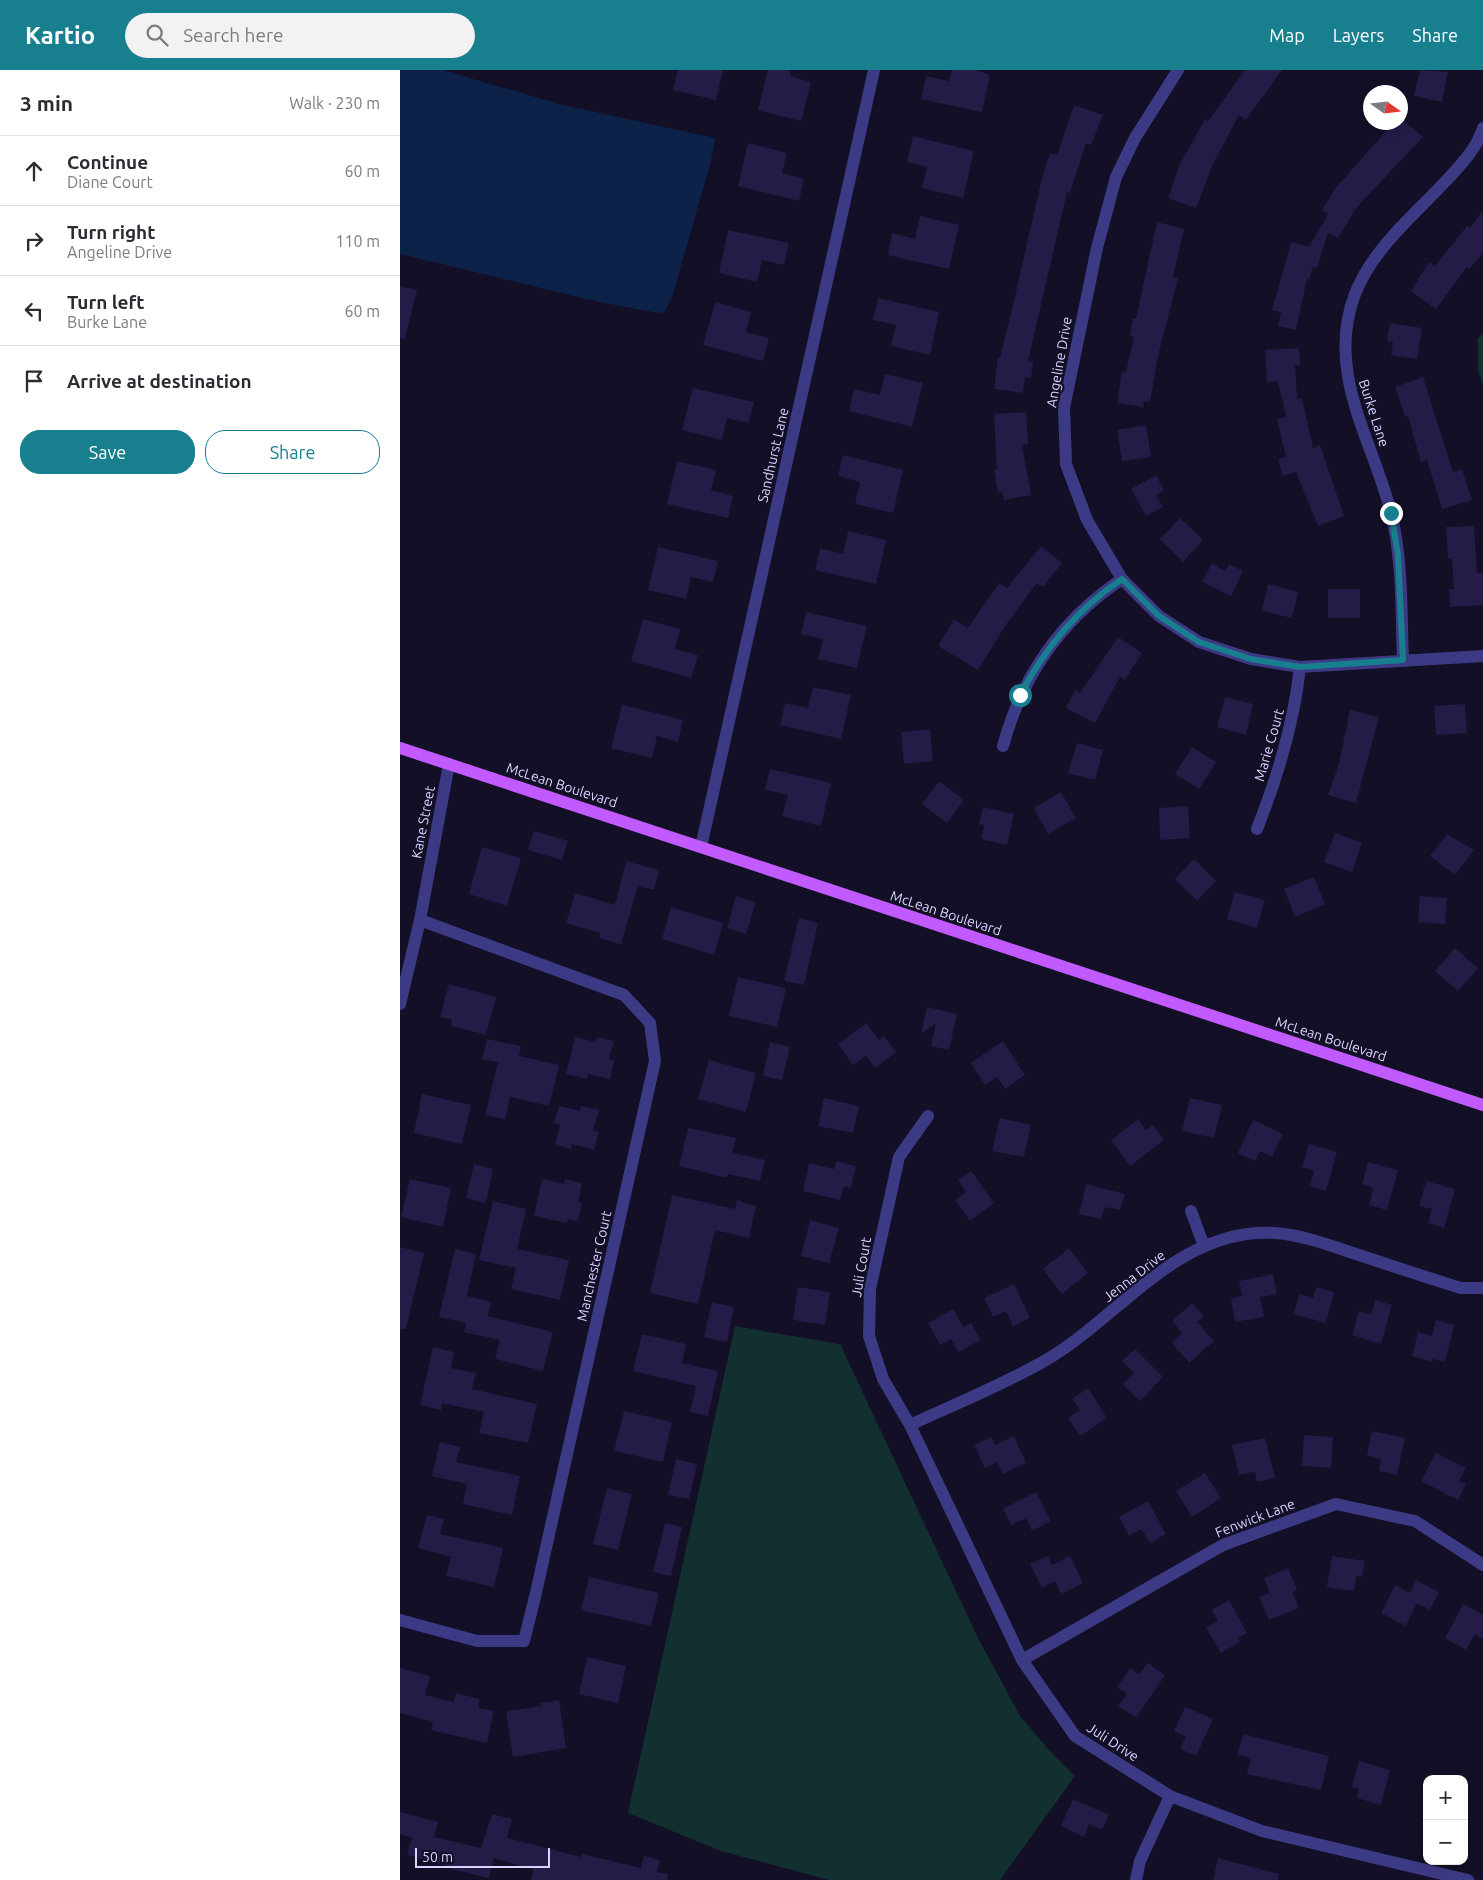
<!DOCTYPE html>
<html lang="en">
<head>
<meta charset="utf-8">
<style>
	:root { --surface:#fff; --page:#f2f2f3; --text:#2b2b33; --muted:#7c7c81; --line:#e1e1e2; --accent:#187f8f }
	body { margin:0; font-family:Ubuntu,sans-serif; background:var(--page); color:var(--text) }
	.controls { position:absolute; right:15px; bottom:15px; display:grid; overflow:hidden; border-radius:10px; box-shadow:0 2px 12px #0003 }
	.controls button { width:45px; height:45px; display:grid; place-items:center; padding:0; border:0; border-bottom:1px solid var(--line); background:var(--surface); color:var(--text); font:25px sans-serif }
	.compass { position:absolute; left:963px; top:15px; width:45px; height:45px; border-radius:50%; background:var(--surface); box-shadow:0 2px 12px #0003; rotate:104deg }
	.scale { position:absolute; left:15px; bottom:12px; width:135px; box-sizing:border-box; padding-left:5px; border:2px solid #d9d4ff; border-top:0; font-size:14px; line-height:18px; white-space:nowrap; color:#d9d4ff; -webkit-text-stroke:4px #130f26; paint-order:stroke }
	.stop { position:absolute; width:15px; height:15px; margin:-11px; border:4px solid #187f8f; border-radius:50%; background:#fff }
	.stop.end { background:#187f8f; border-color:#fff; box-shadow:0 1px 5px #0008 }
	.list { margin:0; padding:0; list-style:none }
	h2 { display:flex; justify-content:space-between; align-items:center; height:65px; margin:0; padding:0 20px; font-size:21px }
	h2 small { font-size:16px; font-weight:400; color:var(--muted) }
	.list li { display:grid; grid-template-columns:32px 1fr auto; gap:15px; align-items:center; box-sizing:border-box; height:70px; padding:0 20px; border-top:1px solid var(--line) }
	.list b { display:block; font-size:19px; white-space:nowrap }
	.list p { margin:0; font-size:16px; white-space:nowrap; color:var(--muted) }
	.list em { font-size:16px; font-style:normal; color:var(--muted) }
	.actions { display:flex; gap:10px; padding:15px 20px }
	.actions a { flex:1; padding:11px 0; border:1px solid var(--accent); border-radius:20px; text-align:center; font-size:18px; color:var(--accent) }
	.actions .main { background:var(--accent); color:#fff }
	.icon { flex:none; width:28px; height:28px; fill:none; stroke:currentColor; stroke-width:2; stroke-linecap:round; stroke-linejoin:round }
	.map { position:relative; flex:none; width:1083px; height:1810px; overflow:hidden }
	header { display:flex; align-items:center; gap:30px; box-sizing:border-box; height:70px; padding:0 25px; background:var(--accent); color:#fff }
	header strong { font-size:24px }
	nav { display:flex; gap:28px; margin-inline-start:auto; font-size:18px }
	.search { width:350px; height:45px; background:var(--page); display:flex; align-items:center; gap:12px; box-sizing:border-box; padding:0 18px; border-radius:28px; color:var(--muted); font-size:19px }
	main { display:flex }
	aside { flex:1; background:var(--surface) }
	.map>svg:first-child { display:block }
	.green { fill:#12302f }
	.water { fill:#0c2248 }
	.building { fill:#241b47 }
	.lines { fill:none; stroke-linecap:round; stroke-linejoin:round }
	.minor { stroke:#3d3a85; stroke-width:12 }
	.major { stroke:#c25bff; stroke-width:12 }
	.route { stroke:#187f8f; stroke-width:6 }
	.labels { text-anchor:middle; stroke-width:4.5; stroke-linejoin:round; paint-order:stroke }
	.street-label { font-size:14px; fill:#d9d4ff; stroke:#130f26 }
</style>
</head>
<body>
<header>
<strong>Kartio</strong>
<div class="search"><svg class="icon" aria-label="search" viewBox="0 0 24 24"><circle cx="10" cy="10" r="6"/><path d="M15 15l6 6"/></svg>Search here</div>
<nav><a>Map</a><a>Layers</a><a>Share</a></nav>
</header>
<main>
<aside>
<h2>3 min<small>Walk · 230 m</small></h2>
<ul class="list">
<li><svg class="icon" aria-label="ahead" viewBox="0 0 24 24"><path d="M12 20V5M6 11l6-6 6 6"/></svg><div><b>Continue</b><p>Diane Court</p></div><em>60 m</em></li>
<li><svg class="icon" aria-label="right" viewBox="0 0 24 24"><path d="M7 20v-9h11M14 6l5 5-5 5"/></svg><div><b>Turn right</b><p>Angeline Drive</p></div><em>110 m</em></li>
<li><svg class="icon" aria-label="left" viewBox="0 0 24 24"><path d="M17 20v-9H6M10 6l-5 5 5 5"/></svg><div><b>Turn left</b><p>Burke Lane</p></div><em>60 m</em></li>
<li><svg class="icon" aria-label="arrive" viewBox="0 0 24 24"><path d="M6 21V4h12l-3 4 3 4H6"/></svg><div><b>Arrive at destination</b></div></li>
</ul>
<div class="actions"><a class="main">Save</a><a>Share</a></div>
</aside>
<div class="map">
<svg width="1083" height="1810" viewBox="0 0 1083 1810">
	<rect width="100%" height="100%" fill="#130f26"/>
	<path class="green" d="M 1083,263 L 1083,314 L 1078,301 L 1078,268 Z
		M 335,1256 L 440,1274 L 577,1566 L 620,1646 L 649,1680 L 675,1706 L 600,1810 L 429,1810 L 321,1781 L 228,1743 Z"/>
	<path class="water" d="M 0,0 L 42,0 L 163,35 L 315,68 L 311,91 L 273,224 L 265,241 L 259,243 L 199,232 L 0,184 Z"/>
	<path class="building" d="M 278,0 L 323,0 L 316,30 L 273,20 Z
		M 368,0 L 391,0 L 390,6 L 411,12 L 401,51 L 358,40 Z
		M 552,0 L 576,0 L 590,5 L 582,42 L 521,29 L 526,6 L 549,11 Z
		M 845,0 L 882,0 L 846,50 L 839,45 L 812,96 L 796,138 L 768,128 L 779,96 L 805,49 L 808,51 Z
		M 1020,0 L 1048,2 L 1042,32 L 1014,26 Z
		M 674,35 L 703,45 L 691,75 L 686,73 L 670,123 L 667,122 L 628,291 L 633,292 L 631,308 L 625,307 L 623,323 L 594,319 L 598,287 L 600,287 L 613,235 L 642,108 L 650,83 L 657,85 Z
		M 1000,47 L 1023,67 L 956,138 L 938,168 L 928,163 L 917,198 L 913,197 L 909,209 L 907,209 L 896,260 L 878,256 L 881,242 L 872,240 L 891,172 L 909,177 L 928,144 L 922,140 L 934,120 L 994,52 L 1000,52 Z
		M 513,66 L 574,81 L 563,128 L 522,118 L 527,97 L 507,92 Z
		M 348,73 L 387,83 L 382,103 L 404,109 L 399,131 L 338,116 Z
		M 1083,140 L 1083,183 L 1069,199 L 1067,197 L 1036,239 L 1011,221 L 1029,192 L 1035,196 L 1067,156 L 1070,158 Z
		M 520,146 L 559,155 L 549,199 L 488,185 L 492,163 L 515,169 Z
		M 757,152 L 784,159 L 773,207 L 778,208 L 758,286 L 750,332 L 743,331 L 744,337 L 717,333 L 722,301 L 726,302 L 734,267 L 730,266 L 733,249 L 736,249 Z
		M 328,160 L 389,173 L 384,195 L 362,190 L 357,212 L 319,203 Z
		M 0,216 L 17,220 L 5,269 L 0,268 Z
		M 478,228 L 539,242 L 530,285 L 491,276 L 496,255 L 473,250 Z
		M 315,232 L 351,242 L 346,262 L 369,268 L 363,291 L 303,275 Z
		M 990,253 L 1022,258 L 1017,289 L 991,285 L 993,272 L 987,271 Z
		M 899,278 L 900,295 L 895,295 L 897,329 L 902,328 L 913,378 L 920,375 L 944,446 L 918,456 L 896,402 L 883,406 L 878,389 L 886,387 L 877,349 L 886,347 L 878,311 L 867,312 L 865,280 Z
		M 485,304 L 523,313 L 512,357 L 449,341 L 454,319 L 480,325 Z
		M 1023,307 L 1053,402 L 1062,399 L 1072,430 L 1042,439 L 1027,390 L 1021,392 L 1008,346 L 1005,347 L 995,317 Z
		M 293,318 L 354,332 L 349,353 L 327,348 L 322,370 L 282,360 Z
		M 626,342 L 628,374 L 622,375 L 631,425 L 604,430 L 602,422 L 598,423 L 594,399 L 597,399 L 594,344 Z
		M 746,355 L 751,387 L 722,391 L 717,360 Z
		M 443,385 L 503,400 L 493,443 L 455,434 L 460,412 L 438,406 Z
		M 277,391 L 316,400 L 311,420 L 333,426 L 328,448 L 267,434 Z
		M 756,405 L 764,420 L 756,425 L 763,437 L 746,446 L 731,419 Z
		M 780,448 L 803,470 L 783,492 L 760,469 Z
		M 1074,456 L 1077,503 L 1083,503 L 1083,535 L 1050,537 L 1049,519 L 1054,519 L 1052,488 L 1048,489 L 1046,457 Z
		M 448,461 L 486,470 L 476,514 L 415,500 L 420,478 L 443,484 Z
		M 641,476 L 662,493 L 643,517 L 637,513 L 605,556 L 578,600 L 538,576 L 554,549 L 568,558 L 599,513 L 607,518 Z
		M 258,477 L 318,491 L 313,512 L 291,507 L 286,529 L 248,520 Z
		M 812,493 L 825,501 L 829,494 L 843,501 L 831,526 L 802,512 Z
		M 868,514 L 898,522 L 892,548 L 862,541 Z
		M 928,519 L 960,519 L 960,548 L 928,548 Z
		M 406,542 L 467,556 L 457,598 L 418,589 L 423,569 L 401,564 Z
		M 243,549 L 280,559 L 275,579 L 298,585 L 291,608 L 231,591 Z
		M 718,567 L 742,583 L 725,610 L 720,607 L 695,653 L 666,638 L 675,620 L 680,623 Z
		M 413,617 L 451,625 L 441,669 L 380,655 L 385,633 L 408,638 Z
		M 825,627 L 853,634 L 846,665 L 817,657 Z
		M 1065,634 L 1067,663 L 1036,665 L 1034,636 Z
		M 222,635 L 283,650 L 278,672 L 257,666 L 252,688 L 211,678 Z
		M 950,640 L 979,647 L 956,733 L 928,725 L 939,694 Z
		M 530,659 L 533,691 L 504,694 L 501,662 Z
		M 677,673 L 703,680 L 695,710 L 668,703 Z
		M 792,677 L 816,692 L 799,719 L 775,704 Z
		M 370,699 L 431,713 L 421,756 L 382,746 L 388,725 L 365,720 Z
		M 539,711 L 564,730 L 547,753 L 522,734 Z
		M 661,722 L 676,748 L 648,764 L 634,738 Z
		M 788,736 L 790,768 L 760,770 L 759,738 Z
		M 583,737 L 614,744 L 607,775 L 581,769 L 584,755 L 579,754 Z
		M 134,761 L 168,771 L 162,790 L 128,780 Z
		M 935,763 L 962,773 L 952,802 L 924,792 Z
		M 1047,764 L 1074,780 L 1055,805 L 1030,786 Z
		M 82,777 L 121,788 L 107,836 L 69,824 Z
		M 794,789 L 816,811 L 797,831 L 775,809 Z
		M 226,791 L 259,800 L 254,820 L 238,816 L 221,874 L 199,868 L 200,863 L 166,853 L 175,823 L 215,835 Z
		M 914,807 L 925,834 L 895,847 L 884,819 Z
		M 835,822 L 865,830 L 857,858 L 827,849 Z
		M 336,826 L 356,832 L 346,864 L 327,858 Z
		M 1020,826 L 1047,828 L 1045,854 L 1018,852 Z
		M 271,837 L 323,853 L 314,885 L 262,869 Z
		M 399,848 L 418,853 L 404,915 L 384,911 Z
		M 1055,878 L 1078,898 L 1058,921 L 1035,901 Z
		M 338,907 L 386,918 L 377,957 L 329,946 Z
		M 49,914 L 96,927 L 86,965 L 51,956 L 52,950 L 40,947 Z
		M 527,937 L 557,944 L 549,980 L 531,976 L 536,953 L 521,964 Z
		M 466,953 L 479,970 L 484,966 L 496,982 L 475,998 L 466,986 L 453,995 L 438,974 Z
		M 175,967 L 196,972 L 197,967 L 214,971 L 209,989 L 214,991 L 210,1009 L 188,1004 L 187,1009 L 166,1004 Z
		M 87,969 L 121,976 L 119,986 L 159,995 L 149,1036 L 110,1027 L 105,1049 L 85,1045 L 98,992 L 82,989 Z
		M 603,971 L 625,1005 L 605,1019 L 597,1007 L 585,1015 L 571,993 Z
		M 370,972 L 390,977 L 382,1010 L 363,1006 Z
		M 309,990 L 356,1003 L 346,1042 L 298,1029 Z
		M 22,1024 L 71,1035 L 62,1074 L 14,1063 Z
		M 424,1028 L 459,1036 L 453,1063 L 418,1056 Z
		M 790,1028 L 822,1035 L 814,1068 L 782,1061 Z
		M 159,1036 L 180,1041 L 181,1036 L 199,1040 L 193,1060 L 199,1062 L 194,1080 L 172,1074 L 171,1079 L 155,1075 L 160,1054 L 154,1053 Z
		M 600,1048 L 631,1055 L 624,1087 L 592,1081 Z
		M 738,1049 L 746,1060 L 753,1055 L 764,1070 L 730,1096 L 711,1070 Z
		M 853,1050 L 883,1064 L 872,1087 L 860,1081 L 855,1091 L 838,1083 Z
		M 288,1058 L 336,1068 L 332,1083 L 365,1090 L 360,1111 L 328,1104 L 327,1108 L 279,1096 Z
		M 909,1074 L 937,1082 L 926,1121 L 910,1116 L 914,1101 L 902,1097 Z
		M 436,1091 L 456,1096 L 451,1118 L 444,1117 L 440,1130 L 403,1121 L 409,1093 L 434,1099 Z
		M 968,1092 L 998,1100 L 987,1140 L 969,1135 L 973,1118 L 962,1114 Z
		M 74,1094 L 93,1099 L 86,1133 L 66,1128 Z
		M 571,1101 L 594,1133 L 570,1151 L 555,1130 L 566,1122 L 558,1110 Z
		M 10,1109 L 51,1118 L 43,1157 L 1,1147 Z
		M 142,1109 L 164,1114 L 165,1109 L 182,1113 L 178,1132 L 182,1133 L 178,1151 L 168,1149 L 167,1153 L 134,1146 Z
		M 1026,1111 L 1055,1119 L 1044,1158 L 1028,1153 L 1032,1139 L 1019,1136 Z
		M 686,1114 L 725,1124 L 720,1140 L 705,1137 L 701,1149 L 679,1144 Z
		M 272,1125 L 335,1139 L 337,1130 L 356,1136 L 349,1168 L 315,1160 L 298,1234 L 250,1223 Z
		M 93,1131 L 126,1139 L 117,1179 L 169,1190 L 160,1230 L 111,1219 L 116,1198 L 79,1190 Z
		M 410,1150 L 439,1158 L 429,1193 L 401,1186 Z
		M 0,1177 L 24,1183 L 6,1259 L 0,1259 Z
		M 669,1178 L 688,1203 L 662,1224 L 643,1199 Z
		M 55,1179 L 76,1184 L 67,1226 L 91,1232 L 88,1246 L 153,1262 L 143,1301 L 95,1289 L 100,1270 L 64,1262 L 66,1253 L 39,1247 Z
		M 873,1204 L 877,1224 L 860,1227 L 864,1247 L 835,1252 L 831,1228 L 842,1226 L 839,1211 Z
		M 614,1214 L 630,1248 L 613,1256 L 606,1241 L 593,1247 L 584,1228 Z
		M 398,1217 L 430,1222 L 425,1255 L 393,1250 Z
		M 916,1217 L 934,1222 L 926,1253 L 894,1244 L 899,1224 L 913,1228 Z
		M 975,1230 L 992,1235 L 981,1274 L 952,1265 L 959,1241 L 971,1245 Z
		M 312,1232 L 334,1237 L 327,1272 L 304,1267 Z
		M 792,1233 L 804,1246 L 797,1252 L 814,1271 L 789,1293 L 772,1273 L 782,1263 L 772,1251 Z
		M 553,1239 L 563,1257 L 571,1253 L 581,1270 L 558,1282 L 551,1269 L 540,1275 L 528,1253 Z
		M 1036,1250 L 1054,1255 L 1045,1292 L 1032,1289 L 1032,1292 L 1012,1286 L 1018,1262 L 1032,1266 Z
		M 242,1264 L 286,1274 L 282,1293 L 318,1301 L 308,1346 L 290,1342 L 296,1316 L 233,1301 Z
		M 33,1277 L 54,1282 L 51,1298 L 76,1303 L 72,1319 L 137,1334 L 128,1373 L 79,1363 L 84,1342 L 42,1333 L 41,1340 L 20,1335 Z
		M 735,1279 L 763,1307 L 740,1331 L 723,1314 L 734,1303 L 722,1291 Z
		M 688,1318 L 707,1348 L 680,1366 L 668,1348 L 680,1340 L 672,1329 Z
		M 224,1341 L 272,1352 L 263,1392 L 214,1381 Z
		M 972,1361 L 1005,1368 L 997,1405 L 979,1401 L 981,1389 L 967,1386 Z
		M 904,1365 L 933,1367 L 931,1398 L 902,1396 Z
		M 614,1366 L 626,1393 L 603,1404 L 597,1392 L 585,1398 L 574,1375 L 591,1367 L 595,1375 Z
		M 865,1368 L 875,1408 L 857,1412 L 855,1402 L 839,1405 L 832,1375 Z
		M 40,1372 L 60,1377 L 56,1392 L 120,1406 L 112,1445 L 63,1434 L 67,1414 L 32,1406 Z
		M 1036,1383 L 1066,1398 L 1059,1411 L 1066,1414 L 1058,1430 L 1021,1411 Z
		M 276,1389 L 297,1394 L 289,1429 L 268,1425 Z
		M 805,1403 L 821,1428 L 792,1447 L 776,1421 Z
		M 207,1418 L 232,1424 L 218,1480 L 193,1474 Z
		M 636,1422 L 651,1451 L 632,1461 L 626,1448 L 611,1455 L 603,1439 Z
		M 748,1431 L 766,1464 L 750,1473 L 741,1459 L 729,1466 L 719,1447 Z
		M 27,1445 L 44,1449 L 40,1464 L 103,1478 L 94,1517 L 46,1506 L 51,1487 L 18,1478 Z
		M 265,1453 L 282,1457 L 271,1506 L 253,1502 Z
		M 648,1486 L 652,1495 L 670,1486 L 683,1513 L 661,1524 L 655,1511 L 642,1518 L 630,1494 Z
		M 932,1486 L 965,1491 L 962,1507 L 956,1506 L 954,1521 L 927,1517 Z
		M 888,1498 L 897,1520 L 892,1522 L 899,1538 L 869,1550 L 859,1527 L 870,1523 L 864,1508 Z
		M 189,1507 L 259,1523 L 251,1556 L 181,1540 Z
		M 1016,1510 L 1039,1522 L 1030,1540 L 1017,1533 L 1006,1556 L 981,1543 L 995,1515 L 1010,1523 Z
		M 829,1530 L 847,1563 L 838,1568 L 840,1572 L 821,1583 L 806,1558 L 818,1551 L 812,1540 Z
		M 1063,1534 L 1083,1545 L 1083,1569 L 1075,1564 L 1066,1580 L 1045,1568 Z
		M 187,1587 L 226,1596 L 218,1633 L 179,1624 Z
		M 748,1593 L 765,1605 L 736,1648 L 718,1636 L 727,1624 L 717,1617 L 730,1598 L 739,1604 Z
		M 0,1598 L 30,1606 L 25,1625 L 54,1632 L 56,1623 L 80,1629 L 78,1638 L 94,1641 L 87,1673 L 31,1660 L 33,1652 L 0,1643 Z
		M 159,1630 L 166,1678 L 113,1687 L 106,1641 L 142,1636 L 141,1633 Z
		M 785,1637 L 813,1649 L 796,1686 L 780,1679 L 786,1667 L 774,1661 Z
		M 843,1664 L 929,1686 L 921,1720 L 847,1704 L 851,1688 L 837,1685 Z
		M 959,1691 L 990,1700 L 981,1735 L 957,1728 L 959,1719 L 952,1717 Z
		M 673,1729 L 709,1745 L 702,1760 L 689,1754 L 684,1767 L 661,1756 Z
		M 0,1742 L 38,1752 L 34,1767 L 81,1778 L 92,1744 L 112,1749 L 107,1768 L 181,1787 L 182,1784 L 241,1798 L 244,1786 L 260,1790 L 257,1802 L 268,1804 L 267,1810 L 131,1810 L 133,1799 L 94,1788 L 89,1808 L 51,1799 L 52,1797 L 7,1785 L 12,1768 L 0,1764 Z
		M 818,1788 L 879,1804 L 878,1810 L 813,1810 Z"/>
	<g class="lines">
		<path class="minor" d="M 778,0 L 735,68 L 716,107 L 697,178 L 664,338 L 666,394 L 687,450 L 722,509 L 759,546 L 799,572 L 851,589 L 900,597 L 1083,586
			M 1003,590 C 1001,542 1003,491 991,443 C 973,370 925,303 955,224 C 972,180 1012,147 1044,113 C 1059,97 1077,79 1083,58
			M 603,676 C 622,606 662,549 722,509
			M 857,759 C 878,706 894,654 900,597
			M 301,777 L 474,0
			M 0,934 L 20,850 L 49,694
			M 528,1046 L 499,1087 L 470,1219 L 469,1266 L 483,1309 L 510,1355 L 622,1590 L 675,1666 L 770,1726 L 862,1761 L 1068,1810
			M 791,1141 L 804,1176
			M 510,1355 C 555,1334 603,1315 646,1290 C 721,1246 780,1156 876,1163 C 902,1165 929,1175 953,1183 C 989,1195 1025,1207 1061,1218 L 1083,1218
			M 0,1550 L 77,1571 L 124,1571 L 135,1527 L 255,991 L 250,953 L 224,925 L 20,850
			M 622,1590 L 823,1475 L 936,1434 L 1015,1451 L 1083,1495
			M 736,1810 L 740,1791 L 770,1726"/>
		<path class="major" d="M 0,678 L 1083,1035"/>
	</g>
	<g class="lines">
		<path class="route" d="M 620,625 C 646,577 677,539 722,509 L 759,546 L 799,572 L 851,589 L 900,597 L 1003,590 L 998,485 L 991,443"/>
	</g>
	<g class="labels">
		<g class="street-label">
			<text transform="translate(659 292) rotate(-80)" y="5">Angeline Drive</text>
			<text transform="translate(974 343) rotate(72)" y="5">Burke Lane</text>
			<text transform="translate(373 385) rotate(-77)" y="5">Sandhurst Lane</text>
			<text transform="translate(869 675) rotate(-74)" y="5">Marie Court</text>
			<text transform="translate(162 715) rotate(18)" y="5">McLean Boulevard</text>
			<text transform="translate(23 752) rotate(-79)" y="5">Kane Street</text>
			<text transform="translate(546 843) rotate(18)" y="5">McLean Boulevard</text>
			<text transform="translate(931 969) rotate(18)" y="5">McLean Boulevard</text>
			<text transform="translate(194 1196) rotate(-77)" y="5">Manchester Court</text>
			<text transform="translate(461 1197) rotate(-80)" y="5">Juli Court</text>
			<text transform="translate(734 1206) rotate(-38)" y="5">Jenna Drive</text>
			<text transform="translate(855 1448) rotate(-21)" y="5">Fenwick Lane</text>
			<text transform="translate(713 1672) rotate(33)" y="5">Juli Drive</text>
		</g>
	</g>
</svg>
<div class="controls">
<button>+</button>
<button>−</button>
</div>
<svg class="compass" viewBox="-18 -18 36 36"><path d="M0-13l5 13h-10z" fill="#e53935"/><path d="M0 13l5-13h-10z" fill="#7c7c81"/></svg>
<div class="scale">50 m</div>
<div class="stop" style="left:620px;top:625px"></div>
<div class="stop end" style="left:991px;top:443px"></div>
</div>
</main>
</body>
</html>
